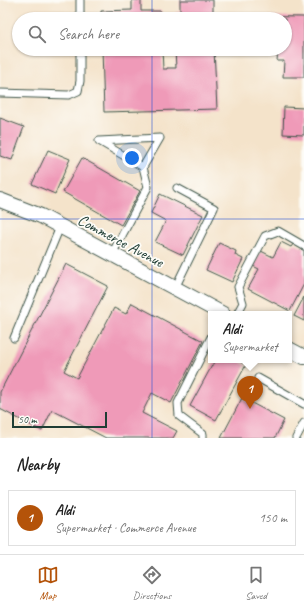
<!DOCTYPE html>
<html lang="en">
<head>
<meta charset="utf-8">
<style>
	:root { --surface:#fff; --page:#f2f2f2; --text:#222; --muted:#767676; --line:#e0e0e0; --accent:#b45309 }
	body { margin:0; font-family:Caveat,sans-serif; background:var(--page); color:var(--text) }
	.scale { position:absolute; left:12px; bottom:10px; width:95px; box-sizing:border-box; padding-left:4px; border:2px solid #1f3d34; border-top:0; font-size:11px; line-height:14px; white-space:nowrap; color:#1f3d34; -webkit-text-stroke:3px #fdfcf7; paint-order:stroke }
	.you { position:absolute; left:132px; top:158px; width:14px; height:14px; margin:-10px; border:3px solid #fff; border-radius:50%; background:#1a73e8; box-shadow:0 0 0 6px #1a73e833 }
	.badge { display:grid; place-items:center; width:26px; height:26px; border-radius:50%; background:var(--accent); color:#fff; font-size:13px; font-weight:700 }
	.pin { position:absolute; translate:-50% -33px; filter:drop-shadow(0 1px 2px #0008) }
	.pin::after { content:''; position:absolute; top:21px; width:14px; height:12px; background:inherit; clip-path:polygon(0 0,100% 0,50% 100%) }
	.popup { position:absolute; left:208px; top:311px; width:84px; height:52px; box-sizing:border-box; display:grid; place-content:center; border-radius:0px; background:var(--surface); filter:drop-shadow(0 1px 3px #0005); font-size:13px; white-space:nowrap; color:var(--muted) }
	.popup b { font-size:15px; color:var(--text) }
	.popup::after { content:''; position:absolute; left:50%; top:100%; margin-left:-8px; border:8px solid transparent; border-top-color:var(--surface) }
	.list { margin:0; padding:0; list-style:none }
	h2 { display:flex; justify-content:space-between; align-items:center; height:52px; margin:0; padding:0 16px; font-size:17px }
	h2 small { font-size:13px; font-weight:400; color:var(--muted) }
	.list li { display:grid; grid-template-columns:26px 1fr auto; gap:12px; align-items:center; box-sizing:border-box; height:56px; margin:0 8px 8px; padding:0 8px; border:1px solid var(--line); border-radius:0px }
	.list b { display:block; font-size:15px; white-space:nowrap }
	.list p { margin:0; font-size:13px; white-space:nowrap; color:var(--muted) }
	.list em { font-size:13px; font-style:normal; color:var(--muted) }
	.icon { flex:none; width:22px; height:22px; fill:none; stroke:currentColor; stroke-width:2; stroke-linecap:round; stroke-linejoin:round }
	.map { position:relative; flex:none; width:304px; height:438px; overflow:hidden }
	.search { position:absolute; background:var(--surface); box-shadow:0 1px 3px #0004; left:12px; right:12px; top:12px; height:44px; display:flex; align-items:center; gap:10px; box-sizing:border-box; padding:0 14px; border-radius:22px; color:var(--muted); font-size:15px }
	.sheet { height:116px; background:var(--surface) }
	nav { display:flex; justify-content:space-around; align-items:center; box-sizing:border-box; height:56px; border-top:1px solid var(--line); background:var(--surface); font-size:11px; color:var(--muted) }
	nav a { display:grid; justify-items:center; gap:2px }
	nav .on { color:var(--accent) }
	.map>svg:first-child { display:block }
	.building { fill:#ef9ab8 }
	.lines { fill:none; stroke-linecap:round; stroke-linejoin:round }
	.lane-casing { stroke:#3f564a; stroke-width:9 }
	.street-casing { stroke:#3f564a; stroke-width:16 }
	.lane { stroke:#fff; stroke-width:7 }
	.street { stroke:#fff; stroke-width:14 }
	.grid { fill:none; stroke:#1d4ed8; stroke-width:1; stroke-opacity:0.55 }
	.labels { text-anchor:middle; stroke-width:3.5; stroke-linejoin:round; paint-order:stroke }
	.street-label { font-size:16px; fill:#1f3d34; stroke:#fdfcf7 }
</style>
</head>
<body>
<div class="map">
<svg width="304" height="438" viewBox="0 0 304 438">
	<rect width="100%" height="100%" fill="#fdfcf7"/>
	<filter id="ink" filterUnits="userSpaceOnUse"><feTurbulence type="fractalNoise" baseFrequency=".025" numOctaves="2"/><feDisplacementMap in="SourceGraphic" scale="8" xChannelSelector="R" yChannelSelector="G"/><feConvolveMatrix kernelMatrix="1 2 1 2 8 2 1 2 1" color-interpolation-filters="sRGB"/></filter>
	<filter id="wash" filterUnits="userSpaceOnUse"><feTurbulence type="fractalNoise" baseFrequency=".012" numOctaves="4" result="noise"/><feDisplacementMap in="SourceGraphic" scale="16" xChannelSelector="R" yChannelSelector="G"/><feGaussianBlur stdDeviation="0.9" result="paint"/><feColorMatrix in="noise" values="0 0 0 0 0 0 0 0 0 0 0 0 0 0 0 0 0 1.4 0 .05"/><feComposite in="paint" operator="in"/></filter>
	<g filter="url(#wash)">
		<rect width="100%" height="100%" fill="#f4e3ca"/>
		<g id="blocks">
			<path class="building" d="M 132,0 L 141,0 L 141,11 L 161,11 L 161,19 L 101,19 L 101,11 L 132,10 Z
				M 180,0 L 213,0 L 213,19 L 176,19 L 176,12 L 180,12 Z
				M 227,16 L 304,17 L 304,77 L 283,77 L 284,61 L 277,61 L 278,49 L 285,49 L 285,19 L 227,19 Z
				M 102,49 L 162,49 L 163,69 L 167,69 L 167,68 L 176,68 L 175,49 L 214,49 L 217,109 L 104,112 Z
				M 284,107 L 304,108 L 304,135 L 283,134 Z
				M 0,118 L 24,127 L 12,160 L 0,156 Z
				M 48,150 L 70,159 L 55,194 L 32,184 Z
				M 82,158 L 140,191 L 121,225 L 63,192 Z
				M 160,194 L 203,215 L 183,255 L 155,242 L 166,221 L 151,213 Z
				M 281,242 L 291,247 L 294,243 L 304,248 L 304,284 L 290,311 L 248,289 L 259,269 L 253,266 L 261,251 L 273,257 Z
				M 219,243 L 236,251 L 235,255 L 243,259 L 232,282 L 206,270 Z
				M 66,264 L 108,286 L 64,371 L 77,378 L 114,308 L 126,314 L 132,303 L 203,341 L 171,403 L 152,393 L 142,413 L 177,431 L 173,438 L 106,438 L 52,410 L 42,431 L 0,409 L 0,392 Z
				M 304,297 L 304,321 L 294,316 Z
				M 215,360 L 238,360 L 246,365 L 216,420 L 190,406 Z
				M 242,398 L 284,420 L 275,438 L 221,438 Z"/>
		</g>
	</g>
	<g filter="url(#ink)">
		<use href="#blocks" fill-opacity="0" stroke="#3f564a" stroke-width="1"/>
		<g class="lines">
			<defs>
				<path id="lane" d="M 80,19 L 80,0
					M 0,93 L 69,95 L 78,91 L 80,81 L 80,49
					M 112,254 L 148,187 L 143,167 L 99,141 L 160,138 L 143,167
					M 175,288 L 214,208 L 177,188
					M 237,314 L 243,303 L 238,287 L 265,236 L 278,231 L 304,246
					M 14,338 L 60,227
					M 258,378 L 304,404
					M 203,438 L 203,434 L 179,416 L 178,403 L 211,337
					M 296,438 L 304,423"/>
				<path id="street" d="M 0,200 L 41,216 L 223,314
					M 289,349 L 304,357"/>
			</defs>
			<use href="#lane" class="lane-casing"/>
			<use href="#street" class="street-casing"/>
			<use href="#lane" class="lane"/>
			<use href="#street" class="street"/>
		</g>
	</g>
	<path class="grid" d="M 152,0 L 152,19M 152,49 L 152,438M 0,219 L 304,219"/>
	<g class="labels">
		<g class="street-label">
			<text transform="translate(121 240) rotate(28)" y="6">Commerce Avenue</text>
		</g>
	</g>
</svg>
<div class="scale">50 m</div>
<div class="you"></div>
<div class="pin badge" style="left:250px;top:409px">1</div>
<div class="popup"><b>Aldi</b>Supermarket</div>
<div class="search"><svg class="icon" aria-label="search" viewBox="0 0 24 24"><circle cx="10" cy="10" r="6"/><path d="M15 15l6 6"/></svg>Search here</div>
</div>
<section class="sheet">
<h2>Nearby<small></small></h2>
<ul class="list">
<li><span class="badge">1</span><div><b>Aldi</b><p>Supermarket · Commerce Avenue</p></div><em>150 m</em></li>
</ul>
</section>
<nav>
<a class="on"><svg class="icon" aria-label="map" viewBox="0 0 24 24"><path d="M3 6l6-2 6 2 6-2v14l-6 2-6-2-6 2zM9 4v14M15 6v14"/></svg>Map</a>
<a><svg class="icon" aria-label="directions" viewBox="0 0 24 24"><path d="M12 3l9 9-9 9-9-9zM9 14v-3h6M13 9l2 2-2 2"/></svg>Directions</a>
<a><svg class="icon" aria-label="saved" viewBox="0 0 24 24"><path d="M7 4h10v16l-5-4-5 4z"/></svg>Saved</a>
</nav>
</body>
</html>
